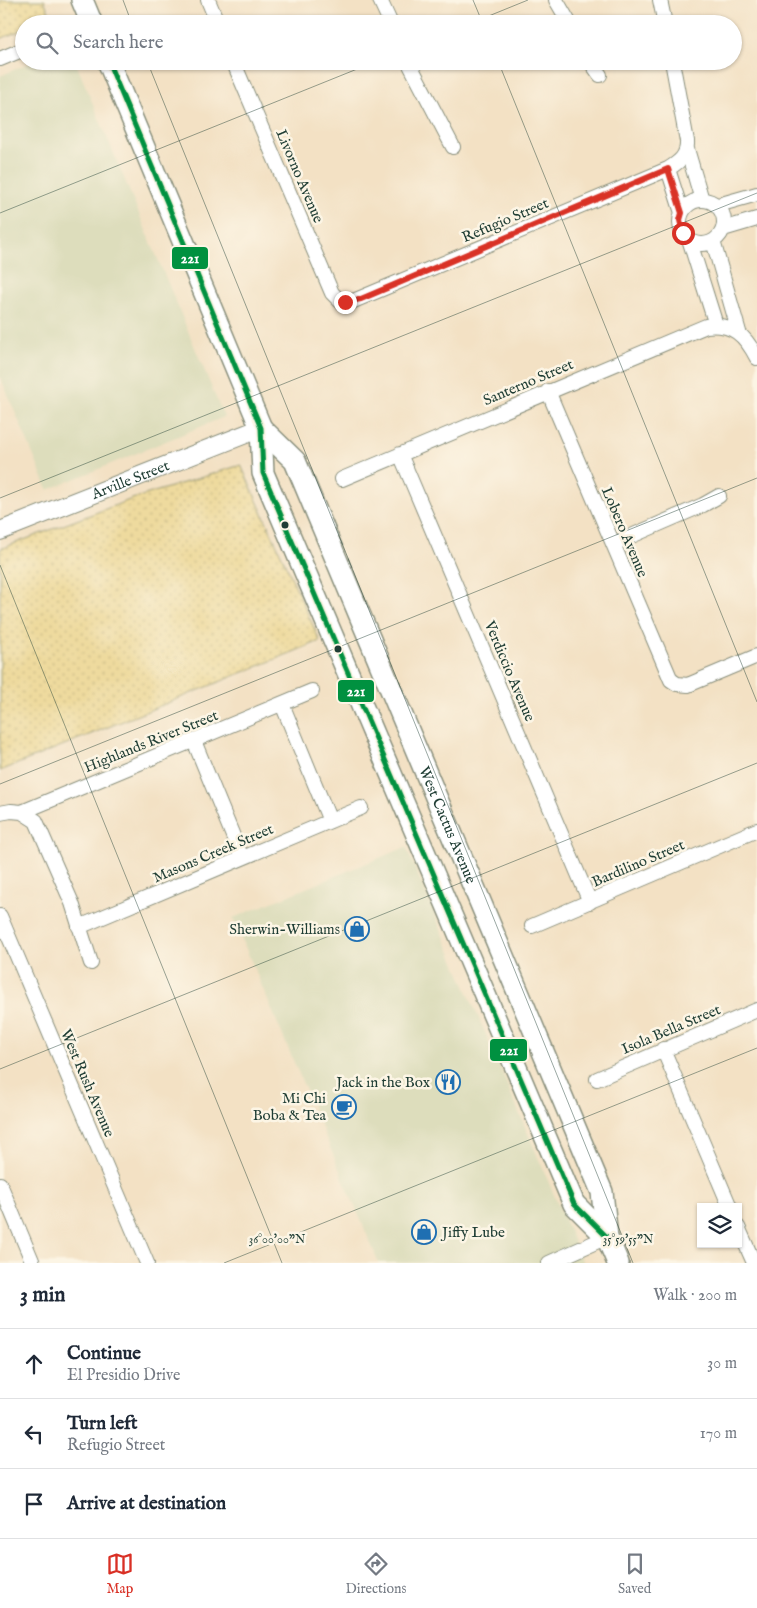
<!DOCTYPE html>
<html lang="en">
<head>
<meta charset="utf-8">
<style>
	:root { --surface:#fff; --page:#f6f6f7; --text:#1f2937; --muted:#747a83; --line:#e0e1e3; --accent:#d93025 }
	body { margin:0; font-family:"IM FELL English",serif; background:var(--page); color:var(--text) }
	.controls { position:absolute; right:15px; bottom:15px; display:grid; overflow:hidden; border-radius:0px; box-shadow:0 1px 4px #0004 }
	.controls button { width:45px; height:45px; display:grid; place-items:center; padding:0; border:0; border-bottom:1px solid var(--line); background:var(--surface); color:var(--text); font:25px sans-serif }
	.stop { position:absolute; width:15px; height:15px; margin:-11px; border:4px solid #d93025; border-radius:50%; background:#fff }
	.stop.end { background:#d93025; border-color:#fff; box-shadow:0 1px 5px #0008 }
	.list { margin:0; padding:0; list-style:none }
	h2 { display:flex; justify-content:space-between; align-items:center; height:65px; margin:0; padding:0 20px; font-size:21px }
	h2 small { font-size:16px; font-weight:400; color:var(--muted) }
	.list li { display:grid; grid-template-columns:32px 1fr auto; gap:15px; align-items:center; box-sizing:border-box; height:70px; padding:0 20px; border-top:1px solid var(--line) }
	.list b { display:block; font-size:19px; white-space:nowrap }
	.list p { margin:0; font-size:16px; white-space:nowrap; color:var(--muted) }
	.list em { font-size:16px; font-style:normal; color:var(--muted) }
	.icon { flex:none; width:28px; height:28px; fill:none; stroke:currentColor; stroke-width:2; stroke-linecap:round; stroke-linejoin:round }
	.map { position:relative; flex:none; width:757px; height:1263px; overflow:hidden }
	.search { position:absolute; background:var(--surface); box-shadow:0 1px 4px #0004; left:15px; right:15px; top:15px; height:55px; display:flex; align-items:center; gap:12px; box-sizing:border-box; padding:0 18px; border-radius:28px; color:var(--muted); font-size:19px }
	.sheet { height:275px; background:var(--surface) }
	nav { display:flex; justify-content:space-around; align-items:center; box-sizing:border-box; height:70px; border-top:1px solid var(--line); background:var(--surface); font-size:14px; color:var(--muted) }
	nav a { display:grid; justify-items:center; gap:2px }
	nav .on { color:var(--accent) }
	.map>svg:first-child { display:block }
	.built { fill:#ddddbc }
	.sand { fill:url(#sand-dots); stroke:#868c69 }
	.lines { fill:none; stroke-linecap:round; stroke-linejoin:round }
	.minor-casing { stroke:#898f7c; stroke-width:16 }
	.tertiary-casing { stroke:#898f7c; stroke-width:20 }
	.primary-casing { stroke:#898f7c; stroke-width:24 }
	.minor { stroke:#fff; stroke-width:14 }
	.tertiary { stroke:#fff; stroke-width:18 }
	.primary { stroke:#fff; stroke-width:21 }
	.bus-1-casing { stroke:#fcf5e5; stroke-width:9 }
	.bus-1 { stroke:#009140; stroke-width:5 }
	.route { stroke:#d93025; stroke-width:6 }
	.ticks { fill:none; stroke:#1f3d34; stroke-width:1; stroke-opacity:0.45 }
	.bus-dot { fill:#1f3d34; stroke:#fcf5e5; stroke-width:2 }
	.labels { text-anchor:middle; stroke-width:5; stroke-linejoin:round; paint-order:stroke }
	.street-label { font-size:15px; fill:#1f3d34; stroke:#fcf5e5 }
	.poi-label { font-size:15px; fill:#1f3d34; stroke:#fcf5e5; text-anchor:end }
	.ticks-label { font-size:12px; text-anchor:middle; fill:#1f3d34; stroke:#fcf5e5; stroke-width:5; stroke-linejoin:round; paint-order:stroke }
	.line-badge { stroke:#fcf5e5; stroke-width:2 }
	.badge-label { font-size:14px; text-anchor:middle; font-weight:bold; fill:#fff }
</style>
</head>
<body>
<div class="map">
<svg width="757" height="1263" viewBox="0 0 757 1263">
	<defs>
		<pattern id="sand-dots" width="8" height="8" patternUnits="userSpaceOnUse" patternTransform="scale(1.25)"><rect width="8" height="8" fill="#eeda9e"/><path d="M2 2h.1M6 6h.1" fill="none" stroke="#ccbc89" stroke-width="1.8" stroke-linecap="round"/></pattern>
	</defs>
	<rect width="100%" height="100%" fill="#fcf5e5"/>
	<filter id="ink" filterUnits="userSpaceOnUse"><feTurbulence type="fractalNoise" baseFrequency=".02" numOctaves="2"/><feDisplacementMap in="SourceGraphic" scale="10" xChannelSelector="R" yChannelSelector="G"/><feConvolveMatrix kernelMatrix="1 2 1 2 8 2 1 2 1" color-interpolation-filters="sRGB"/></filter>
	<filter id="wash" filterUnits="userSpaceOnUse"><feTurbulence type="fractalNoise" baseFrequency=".0096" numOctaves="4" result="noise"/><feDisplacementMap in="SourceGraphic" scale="20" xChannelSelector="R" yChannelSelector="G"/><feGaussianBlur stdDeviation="1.12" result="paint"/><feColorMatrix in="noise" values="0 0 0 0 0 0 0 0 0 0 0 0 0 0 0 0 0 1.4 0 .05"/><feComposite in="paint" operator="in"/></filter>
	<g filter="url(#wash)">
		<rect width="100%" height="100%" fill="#f3e1c4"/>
		<path class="built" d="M 34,61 L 75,61 L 224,417 L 48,490 L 0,376 L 0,76 Z
			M 406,847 L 583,1263 L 379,1263 L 233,918 Z"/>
		<path class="sand" d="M 0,0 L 44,0 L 51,17 L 35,24 L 24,24 L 24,29 L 0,39 Z
			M 241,465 L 320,641 L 0,771 L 0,549 L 132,499 Z"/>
	</g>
	<g filter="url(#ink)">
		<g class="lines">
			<defs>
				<path id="minor" d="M 208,0 L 218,24
					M 380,0 L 391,24
					M 556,0 L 570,24
					M 660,0 L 665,24
					M 0,59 L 24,49
					M 233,61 L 332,293 L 340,301 L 351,302 L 668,169 C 679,162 688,156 687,141 L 672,61
					M 408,61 L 453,147
					M 590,61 L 600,75
					M 687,149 L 702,200
					M 668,169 L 682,213
					M680 222a22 22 0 1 1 44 0a22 22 0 1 1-44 0Z
					M 718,205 L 757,194
					M 723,229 L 757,219
					M 689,239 L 716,325
					M 713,241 L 739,332
					M 548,391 L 671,680 L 677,684 L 688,685 L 757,656
					M 400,454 L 590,902
					M 342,479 L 706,326 C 733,323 745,335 757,358
					M 613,544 L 703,505 L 719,496
					M 282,704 L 330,821
					M 194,741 L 242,858
					M 22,812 L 36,821 L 72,903 L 91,963
					M 0,813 L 11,811 L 22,812 L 312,691
					M 0,916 L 147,1263
					M 532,926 L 757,830
					M 79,927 L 361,808
					M 663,1049 L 730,1207
					M 597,1079 L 757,1010
					M 0,1184 L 33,1263
					M 738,1227 L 754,1263
					M 549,1263 L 607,1237"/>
				<g id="tertiary">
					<path id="s1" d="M 0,531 L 261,428"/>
				</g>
				<g id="primary">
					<path d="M 82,0 L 92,24"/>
					<path d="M 108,61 L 261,428 L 263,473 L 574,1204 L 607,1237"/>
					<path id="s2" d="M 261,428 L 295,461 L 602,1192 L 607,1237 L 618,1263"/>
				</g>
			</defs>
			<use href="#minor" class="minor-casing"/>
			<use href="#tertiary" class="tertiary-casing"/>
			<use href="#primary" class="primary-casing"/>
			<use href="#minor" class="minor"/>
			<use href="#tertiary" class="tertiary"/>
			<use href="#primary" class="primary"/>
			<defs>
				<path id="bus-1" d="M 108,61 L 261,428 L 263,473 L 574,1204 L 607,1237"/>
			</defs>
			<use href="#bus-1" class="bus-1-casing"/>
			<use href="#bus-1" class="bus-1"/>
		</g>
	</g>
	<g class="lines" filter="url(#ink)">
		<path class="route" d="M 345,302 L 361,299 L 668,169 L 682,213 L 680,220 L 683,233"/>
	</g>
	<path class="ticks" d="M 123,0 L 132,24M 473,0 L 483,24M 469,24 L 528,0M 147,61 L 633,1263M 498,61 L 757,702M 0,213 L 377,61M 0,498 L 757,193M 0,565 L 282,1263M 0,784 L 757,478M 0,1069 L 757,763M 224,1263 L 757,1048"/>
	<defs>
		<symbol id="shop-ring" viewBox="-11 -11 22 22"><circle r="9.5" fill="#fcf5e5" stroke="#1f6fb2" stroke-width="1.5"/><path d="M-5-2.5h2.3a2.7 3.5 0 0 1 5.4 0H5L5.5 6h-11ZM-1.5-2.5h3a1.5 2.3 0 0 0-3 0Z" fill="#1f6fb2"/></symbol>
		<symbol id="restaurant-ring" viewBox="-11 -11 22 22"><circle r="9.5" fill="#fcf5e5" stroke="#1f6fb2" stroke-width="1.5"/><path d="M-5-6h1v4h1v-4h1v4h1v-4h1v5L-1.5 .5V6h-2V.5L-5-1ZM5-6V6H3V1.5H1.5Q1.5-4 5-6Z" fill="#1f6fb2"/></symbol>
		<symbol id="cafe-ring" viewBox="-11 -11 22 22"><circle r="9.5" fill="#fcf5e5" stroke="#1f6fb2" stroke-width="1.5"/><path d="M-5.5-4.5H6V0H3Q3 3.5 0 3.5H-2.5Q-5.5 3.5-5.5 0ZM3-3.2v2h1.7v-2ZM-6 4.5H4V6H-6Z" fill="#1f6fb2"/></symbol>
	</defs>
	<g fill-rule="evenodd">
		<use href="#shop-ring" x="343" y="915" width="28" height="28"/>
		<use href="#restaurant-ring" x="434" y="1068" width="28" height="28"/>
		<use href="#cafe-ring" x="330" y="1093" width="28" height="28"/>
		<use href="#shop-ring" x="410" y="1218" width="28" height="28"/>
	</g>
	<g class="bus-dot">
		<circle cx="285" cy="525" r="4.5"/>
		<circle cx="338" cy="649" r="4.5"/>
	</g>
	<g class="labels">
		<g class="street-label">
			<text transform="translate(300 176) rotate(67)" y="5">Livorno Avenue</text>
			<text transform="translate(505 220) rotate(-23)" y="5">Refugio Street</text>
			<text transform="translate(528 382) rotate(-23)" y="5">Santerno Street</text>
			<text dy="5" stroke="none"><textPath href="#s1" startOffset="140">Arville Street</textPath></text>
			<text transform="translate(625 532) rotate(67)" y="5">Lobero Avenue</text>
			<text transform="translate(510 671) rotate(67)" y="5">Verdiccio Avenue</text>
			<text transform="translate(151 741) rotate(-22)" y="5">Highlands River Street</text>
			<text dy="5" stroke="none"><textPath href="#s2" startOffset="442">West Cactus Avenue</textPath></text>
			<text transform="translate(213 853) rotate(-23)" y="5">Masons Creek Street</text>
			<text transform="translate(638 863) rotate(-23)" y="5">Bardilino Street</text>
			<text transform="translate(671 1029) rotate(-23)" y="5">Isola Bella Street</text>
			<text transform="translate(88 1083) rotate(67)" y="5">West Rush Avenue</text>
		</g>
		<g class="poi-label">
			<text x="340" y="934">Sherwin-Williams</text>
			<text x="430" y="1087">Jack in the Box</text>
			<text x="326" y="1103">Mi Chi<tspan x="326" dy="17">Boba &amp; Tea</tspan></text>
			<text x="442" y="1237" text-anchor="start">Jiffy Lube</text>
		</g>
	</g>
	<g class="ticks-label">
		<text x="277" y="1243">36°00'00"N</text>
		<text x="628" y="1243">35°59'55"N</text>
	</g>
	<g class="line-badge">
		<rect x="171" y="246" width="38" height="24" rx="5" fill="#009140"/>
		<rect x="337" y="679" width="38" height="24" rx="5" fill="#009140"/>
		<rect x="489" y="1038" width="39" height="24" rx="5" fill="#009140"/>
	</g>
	<g class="badge-label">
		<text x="190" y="263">221</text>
		<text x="356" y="696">221</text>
		<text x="509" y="1055">221</text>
	</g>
</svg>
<div class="controls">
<button><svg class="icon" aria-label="layers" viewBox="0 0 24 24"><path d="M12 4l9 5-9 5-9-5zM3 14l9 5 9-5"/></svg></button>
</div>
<div class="stop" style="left:683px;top:233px"></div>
<div class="stop end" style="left:345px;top:302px"></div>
<div class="search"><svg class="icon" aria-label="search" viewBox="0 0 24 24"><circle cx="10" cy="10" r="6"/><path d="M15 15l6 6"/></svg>Search here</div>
</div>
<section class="sheet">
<h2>3 min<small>Walk · 200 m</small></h2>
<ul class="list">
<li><svg class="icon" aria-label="ahead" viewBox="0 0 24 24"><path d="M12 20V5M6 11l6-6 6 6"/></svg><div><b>Continue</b><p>El Presidio Drive</p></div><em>30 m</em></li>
<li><svg class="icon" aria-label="left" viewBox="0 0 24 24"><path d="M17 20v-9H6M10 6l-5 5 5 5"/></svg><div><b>Turn left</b><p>Refugio Street</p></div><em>170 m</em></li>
<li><svg class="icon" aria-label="arrive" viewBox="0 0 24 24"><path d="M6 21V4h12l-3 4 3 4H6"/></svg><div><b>Arrive at destination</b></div></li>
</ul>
</section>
<nav>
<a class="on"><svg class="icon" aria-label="map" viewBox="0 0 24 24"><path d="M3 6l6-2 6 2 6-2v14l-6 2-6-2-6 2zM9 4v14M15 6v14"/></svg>Map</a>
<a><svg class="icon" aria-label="directions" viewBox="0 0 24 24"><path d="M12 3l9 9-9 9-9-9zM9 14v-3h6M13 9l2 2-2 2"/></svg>Directions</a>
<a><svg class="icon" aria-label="saved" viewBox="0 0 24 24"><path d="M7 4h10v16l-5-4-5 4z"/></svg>Saved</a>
</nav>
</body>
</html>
